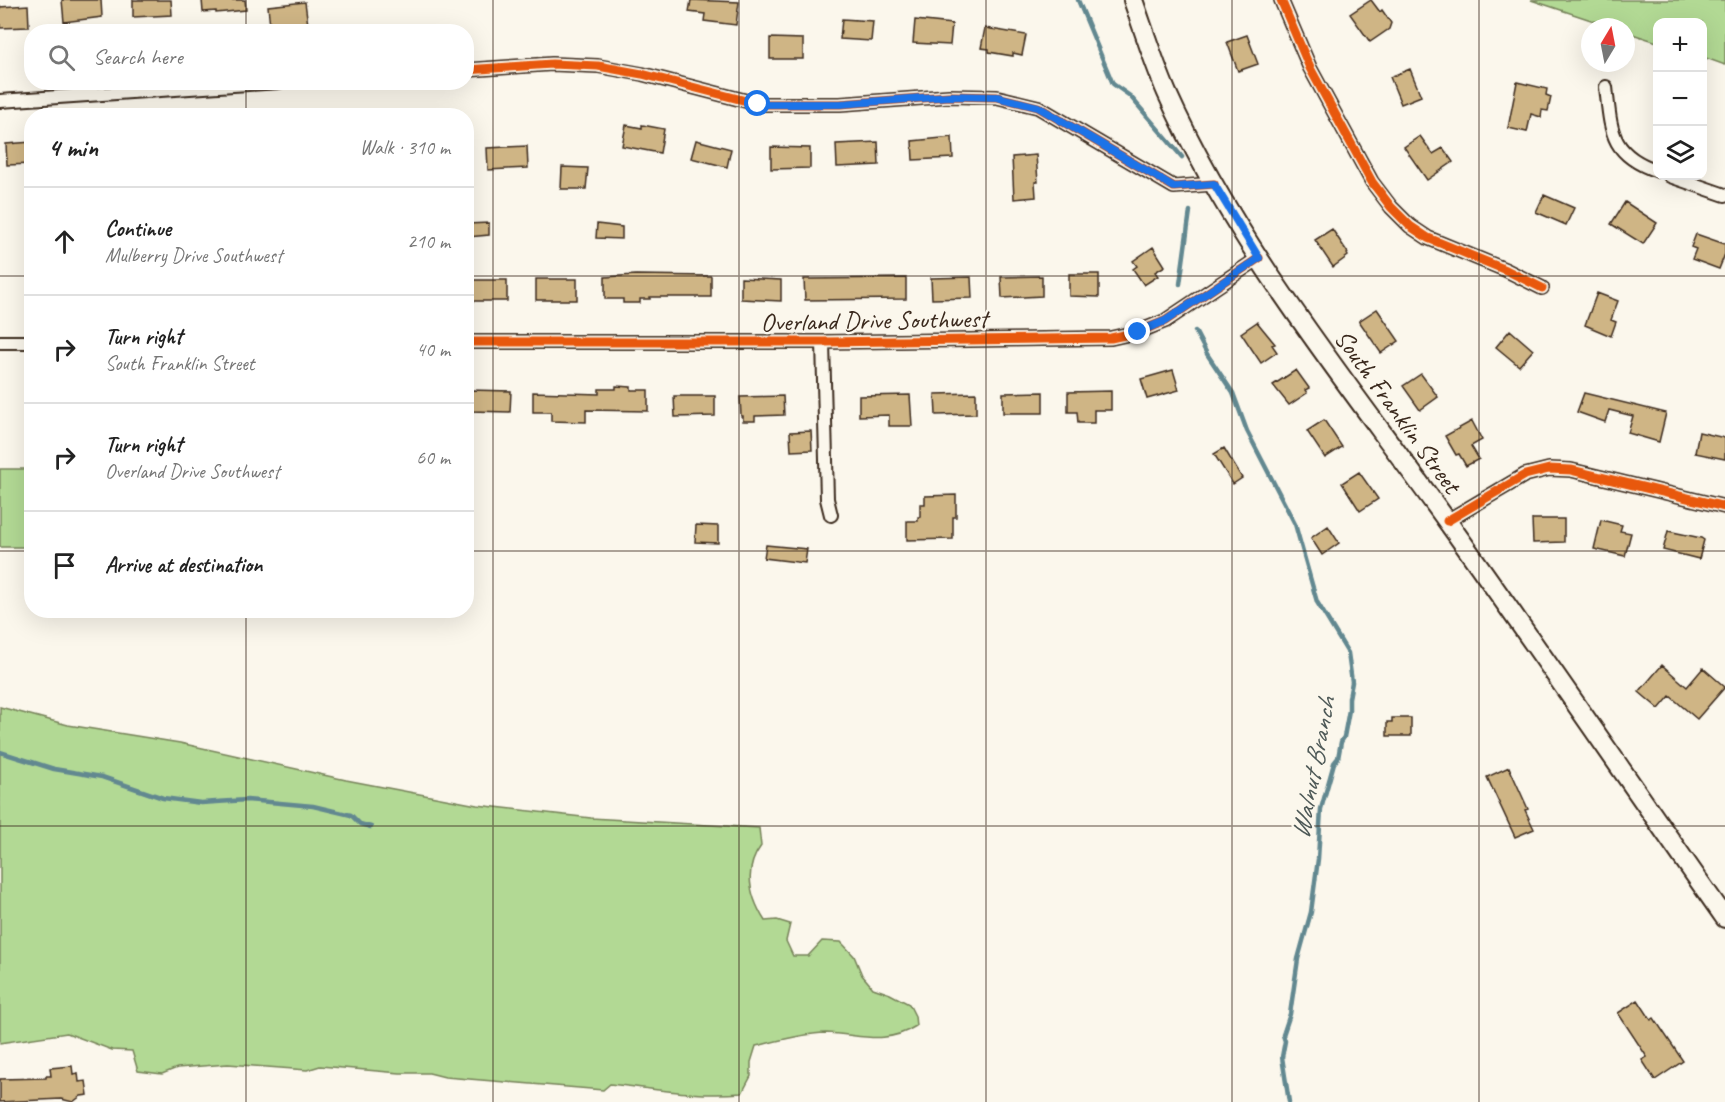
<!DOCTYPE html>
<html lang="en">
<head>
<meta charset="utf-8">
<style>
	:root { --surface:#fff; --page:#f2f2f2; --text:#222; --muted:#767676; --line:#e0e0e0 }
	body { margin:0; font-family:Caveat,sans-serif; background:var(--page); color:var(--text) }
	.controls { position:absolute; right:18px; top:18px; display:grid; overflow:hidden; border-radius:12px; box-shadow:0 6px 24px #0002 }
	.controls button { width:54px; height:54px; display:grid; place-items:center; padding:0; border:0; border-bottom:2px solid var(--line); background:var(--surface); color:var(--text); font:30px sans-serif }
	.compass { position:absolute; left:1581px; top:18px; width:54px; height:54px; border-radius:50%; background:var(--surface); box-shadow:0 6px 24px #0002; rotate:10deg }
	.stop { position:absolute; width:18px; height:18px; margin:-14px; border:4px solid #1a73e8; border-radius:50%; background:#fff }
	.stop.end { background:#1a73e8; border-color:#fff; box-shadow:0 2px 6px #0008 }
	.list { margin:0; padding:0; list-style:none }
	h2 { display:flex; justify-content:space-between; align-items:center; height:78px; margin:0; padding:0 24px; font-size:26px }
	h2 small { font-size:20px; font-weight:400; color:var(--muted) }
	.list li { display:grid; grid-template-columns:39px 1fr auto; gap:18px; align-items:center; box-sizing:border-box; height:108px; padding:0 24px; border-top:2px solid var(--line) }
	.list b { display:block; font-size:22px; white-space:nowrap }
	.list p { margin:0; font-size:20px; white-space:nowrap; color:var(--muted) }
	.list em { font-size:20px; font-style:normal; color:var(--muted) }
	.icon { flex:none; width:33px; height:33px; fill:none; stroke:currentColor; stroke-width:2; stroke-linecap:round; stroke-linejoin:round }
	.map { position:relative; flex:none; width:1725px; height:1102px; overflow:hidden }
	.search { position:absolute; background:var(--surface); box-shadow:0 6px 24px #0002; left:24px; top:24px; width:450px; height:66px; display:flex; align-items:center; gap:15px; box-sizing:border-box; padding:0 21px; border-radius:24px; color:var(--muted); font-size:22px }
	.panel { position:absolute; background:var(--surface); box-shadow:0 6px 24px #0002; left:24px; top:108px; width:450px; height:510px; border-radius:24px }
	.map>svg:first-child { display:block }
	.green { fill:#b2d994; stroke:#768259; stroke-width:1.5 }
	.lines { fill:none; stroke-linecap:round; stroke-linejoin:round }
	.stream { stroke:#628890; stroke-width:4.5 }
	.building { fill:#cfb585; stroke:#3b2a1e; stroke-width:1.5 }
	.minor-casing { stroke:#3b2a1e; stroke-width:16 }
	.secondary-casing { stroke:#3b2a1e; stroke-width:22 }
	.minor { stroke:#fbf7ec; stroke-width:12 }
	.secondary { stroke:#fbf7ec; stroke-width:18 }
	.cycleway-casing { stroke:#fbf7ec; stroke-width:13 }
	.cycleway { stroke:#e8590c; stroke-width:9 }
	.route { stroke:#1a73e8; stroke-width:8 }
	.grid { fill:none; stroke:#3b2a1e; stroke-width:1.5; stroke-opacity:0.55 }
	.labels { text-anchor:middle; stroke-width:4.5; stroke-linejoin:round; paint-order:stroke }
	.street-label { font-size:26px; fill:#3b2a1e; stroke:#fbf7ec }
	.water-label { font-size:27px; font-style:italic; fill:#4e5957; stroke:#fbf7ec }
</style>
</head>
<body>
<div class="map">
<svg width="1725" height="1102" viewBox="0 0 1725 1102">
	<rect width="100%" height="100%" fill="#fbf7ec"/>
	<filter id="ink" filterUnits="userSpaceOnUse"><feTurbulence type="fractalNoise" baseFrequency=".0167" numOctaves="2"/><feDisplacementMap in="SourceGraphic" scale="12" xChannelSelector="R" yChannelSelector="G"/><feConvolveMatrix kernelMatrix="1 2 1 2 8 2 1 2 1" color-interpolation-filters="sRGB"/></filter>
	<g filter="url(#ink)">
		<path class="green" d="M 1531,0 L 1725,0 L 1725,65 L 1703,57 L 1702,22 L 1658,22 L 1657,42 L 1626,32 L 1626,27 L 1612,27 Z
			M 0,469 L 31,469 L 31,547 L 0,547 Z
			M 0,707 L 68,725 L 180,743 L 346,780 L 477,805 L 591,818 L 759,828 L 761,846 C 743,870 750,897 765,921 L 777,920 L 790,924 L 786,941 L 793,956 L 808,956 L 822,941 L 841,942 L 854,956 L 862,975 L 873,988 L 890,994 L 909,1004 L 915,1016 L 916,1026 C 884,1046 860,1034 825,1033 C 805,1033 777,1041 756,1046 L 751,1062 L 751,1076 L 742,1093 C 696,1097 656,1089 610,1084 L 603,1090 L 445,1077 L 429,1073 L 400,1073 L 320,1066 L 307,1070 L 228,1064 L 177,1068 L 162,1074 L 138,1071 L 132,1051 L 112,1050 L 67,1033 L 0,1043 Z"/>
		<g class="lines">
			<path class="stream" d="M 1078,0 L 1113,84 L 1130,96 L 1182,157
				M 1180,284 L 1190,211
				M 1195,331 L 1207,354 L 1233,393 L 1247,431 L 1295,524 L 1317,602 L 1348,653 L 1352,682 L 1349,698 L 1349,710 L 1344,737 L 1341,742 L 1338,758 L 1334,763 L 1321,809 L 1318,859 L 1311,912 L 1298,959 L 1290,1014 L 1283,1035 L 1285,1041 L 1282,1057 L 1289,1102
				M 0,752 L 54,769 L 102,777 L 163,798 L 201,803 L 247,800 L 313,806 L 351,815 L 360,824 L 371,827"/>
		</g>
		<path class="building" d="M 62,0 L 101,0 L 102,17 L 64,22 Z
			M 133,0 L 171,0 L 172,15 L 133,17 Z
			M 202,0 L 245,0 L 246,10 L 216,13 L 216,11 L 203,12 Z
			M 691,0 L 739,2 L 736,25 L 704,21 L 705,14 L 689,12 Z
			M 1371,0 L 1380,12 L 1382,10 L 1391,23 L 1389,29 L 1370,42 L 1350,14 Z
			M 305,2 L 308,25 L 270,27 L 268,6 Z
			M 28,5 L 29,27 L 0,28 L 0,7 Z
			M 842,19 L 873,21 L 871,41 L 840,39 Z
			M 915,20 L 952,24 L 950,45 L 913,43 Z
			M 985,28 L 1026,35 L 1022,55 L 1013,53 L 1013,56 L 989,52 L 989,49 L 981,48 Z
			M 1247,35 L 1258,64 L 1238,71 L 1227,42 Z
			M 770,38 L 803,39 L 803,59 L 770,59 Z
			M 1410,69 L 1421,96 L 1401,104 L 1390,77 Z
			M 1517,82 L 1547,89 L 1546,95 L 1551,97 L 1548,111 L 1542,110 L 1541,117 L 1531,114 L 1527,132 L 1508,128 Z
			M 626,125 L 642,128 L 642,125 L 664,129 L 660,153 L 622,146 Z
			M 1420,136 L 1433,154 L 1443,148 L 1453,162 L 1427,180 L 1404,147 Z
			M 952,137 L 953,158 L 913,160 L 912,141 Z
			M 696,140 L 731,149 L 727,167 L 691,158 Z
			M 32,142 L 32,164 L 7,165 L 6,144 Z
			M 878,142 L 879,165 L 837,167 L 836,144 Z
			M 527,146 L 528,168 L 488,170 L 487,148 Z
			M 771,147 L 810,148 L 810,168 L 771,169 Z
			M 1036,155 L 1038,182 L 1035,182 L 1036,197 L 1014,199 L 1012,157 Z
			M 562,167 L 588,168 L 586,189 L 561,189 Z
			M 1544,195 L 1574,208 L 1566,225 L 1536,212 Z
			M 1625,202 L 1657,223 L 1643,244 L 1611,224 Z
			M 489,223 L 489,235 L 468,237 L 467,224 Z
			M 597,224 L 622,227 L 622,239 L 596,238 Z
			M 1332,229 L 1348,253 L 1347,254 L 1348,256 L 1333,267 L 1315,240 Z
			M 1696,234 L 1725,244 L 1725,254 L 1719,269 L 1692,259 L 1696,249 L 1691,247 Z
			M 1153,247 L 1165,266 L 1155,272 L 1158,276 L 1144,285 L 1133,269 L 1137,266 L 1133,261 Z
			M 1069,274 L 1099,274 L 1099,297 L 1069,296 Z
			M 636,275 L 711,276 L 711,297 L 650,297 L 650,299 L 640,299 L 640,303 L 623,303 L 623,299 L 605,299 L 605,277 Z
			M 1042,276 L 1042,296 L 1002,298 L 1001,277 Z
			M 971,277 L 972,298 L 932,299 L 931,278 Z
			M 741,278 L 781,280 L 781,301 L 741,299 Z
			M 906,278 L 906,299 L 805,300 L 804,279 Z
			M 536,279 L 577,279 L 577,300 L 536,300 Z
			M 467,280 L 507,280 L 507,301 L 467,301 Z
			M 1597,293 L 1618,301 L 1611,320 L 1616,322 L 1611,336 L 1585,325 Z
			M 1377,309 L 1399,341 L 1381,353 L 1359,321 Z
			M 1257,322 L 1275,344 L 1272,345 L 1277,352 L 1261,363 L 1241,333 Z
			M 1510,330 L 1533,350 L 1519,366 L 1496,347 Z
			M 1173,370 L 1179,390 L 1147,399 L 1141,379 Z
			M 1296,370 L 1309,388 L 1305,390 L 1307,393 L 1289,405 L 1273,385 Z
			M 1421,374 L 1438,397 L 1420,410 L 1403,386 Z
			M 616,386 L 631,387 L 631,390 L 648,390 L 648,411 L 586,410 L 586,422 L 551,421 L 551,412 L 533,412 L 533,392 L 599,394 L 599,389 L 616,389 Z
			M 470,390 L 511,391 L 510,412 L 470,411 Z
			M 1111,391 L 1111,410 L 1094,410 L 1094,423 L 1078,423 L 1077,412 L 1068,412 L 1068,392 Z
			M 1043,392 L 1043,413 L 1003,413 L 1003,393 Z
			M 976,393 L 976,414 L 936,415 L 935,394 Z
			M 1584,393 L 1666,413 L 1659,442 L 1628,433 L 1633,416 L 1609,410 L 1605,422 L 1577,412 Z
			M 910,395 L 912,426 L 889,426 L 889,415 L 859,416 L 859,396 Z
			M 674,396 L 715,396 L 715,416 L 675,417 Z
			M 783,396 L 784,415 L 755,416 L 755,421 L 743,421 L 743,416 L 741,416 L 740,397 Z
			M 1324,420 L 1342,447 L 1325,458 L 1307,431 Z
			M 1472,421 L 1482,440 L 1471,446 L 1479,459 L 1466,466 L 1459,454 L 1456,455 L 1445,436 Z
			M 811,431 L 812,450 L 791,451 L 790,432 Z
			M 1699,432 L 1725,438 L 1725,459 L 1695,453 Z
			M 1224,448 L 1242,478 L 1233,484 L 1214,454 Z
			M 1359,472 L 1378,499 L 1360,511 L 1342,483 Z
			M 956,495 L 956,517 L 953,517 L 953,539 L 907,540 L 907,521 L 918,521 L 918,517 L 920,517 L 920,504 L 925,504 L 925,496 Z
			M 1532,519 L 1564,519 L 1564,542 L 1533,543 Z
			M 1601,520 L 1622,525 L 1620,531 L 1631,533 L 1625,556 L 1594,549 Z
			M 696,525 L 718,526 L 718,543 L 695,542 Z
			M 1328,526 L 1339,543 L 1322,555 L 1311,538 Z
			M 1668,531 L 1701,538 L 1704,540 L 1699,559 L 1663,550 Z
			M 766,545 L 807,549 L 805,563 L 764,558 Z
			M 1662,665 L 1687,687 L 1703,668 L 1725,687 L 1697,719 L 1670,696 L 1659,709 L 1639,692 Z
			M 1392,718 L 1411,718 L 1411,736 L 1387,736 L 1387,722 L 1392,722 Z
			M 1509,767 L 1528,809 L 1525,810 L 1534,829 L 1515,837 L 1487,777 Z
			M 1638,1000 L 1651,1020 L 1654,1018 L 1683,1061 L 1655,1080 L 1642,1060 L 1647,1057 L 1618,1013 Z
			M 72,1066 L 73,1074 L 78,1073 L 79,1082 L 86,1081 L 88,1095 L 81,1096 L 73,1102 L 61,1099 L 0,1102 L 0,1079 L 46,1078 L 46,1076 L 51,1076 L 50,1068 Z"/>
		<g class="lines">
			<defs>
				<path id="minor" d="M 1281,0 L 1310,68 L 1372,182 L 1391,207 L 1410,226 L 1428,238 L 1506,270 L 1542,288
					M 466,70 L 552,64 L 598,66 L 642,74 L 758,104 L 840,104 L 949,96 L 997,97 L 1038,107 L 1174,187 L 1214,184
					M 1606,87 C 1611,131 1610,155 1658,171
					M 0,101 L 279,82
					M 1670,176 L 1725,195
					M 0,342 L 32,342
					M 466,342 L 823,342 L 1111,338 L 1138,332 L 1165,321 L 1259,258
					M 823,342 L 827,499 L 831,515
					M 1447,521 L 1525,475 L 1549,469 L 1571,470 L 1725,507"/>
				<path id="secondary" d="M 1133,0 C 1144,31 1154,63 1167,93 C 1237,249 1348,383 1447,521 C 1541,652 1632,786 1725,918"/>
			</defs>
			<use href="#minor" class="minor-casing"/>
			<use href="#secondary" class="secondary-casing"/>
			<use href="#minor" class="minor"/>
			<use href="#secondary" class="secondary"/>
			<defs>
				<path id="cycleway" d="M 1281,0 L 1310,68 L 1372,182 L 1391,207 L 1410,226 L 1428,238 L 1506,270 L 1542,288
					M 466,70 L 552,64 L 598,66 L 642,74 L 758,104 L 840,104 L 949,96 L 997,97 L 1038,107 L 1174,187 L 1214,184
					M 466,342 L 823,342 L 1111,338 L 1138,332 L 1165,321 L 1259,258
					M 1447,521 L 1525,475 L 1549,469 L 1571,470 L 1725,507"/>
			</defs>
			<use href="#cycleway" class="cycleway-casing"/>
			<use href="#cycleway" class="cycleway"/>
		</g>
	</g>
	<g class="lines" filter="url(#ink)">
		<path class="route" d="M 758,104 L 840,104 L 949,96 L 997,97 L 1038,107 L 1174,187 L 1214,184 L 1259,258 L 1165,321 L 1138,332"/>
	</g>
	<path class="grid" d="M 246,0 L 246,32M 493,0 L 493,1102M 739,0 L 739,1102M 986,0 L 986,1102M 1232,0 L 1232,1102M 1479,0 L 1479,1102M 246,82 L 246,116M 0,276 L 32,276M 466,276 L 1725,276M 0,551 L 32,551M 466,551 L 1725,551M 246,610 L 246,1102M 0,826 L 1725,826"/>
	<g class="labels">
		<g class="street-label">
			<text transform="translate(874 320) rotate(-1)" y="9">Overland Drive Southwest</text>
			<text transform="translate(1398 411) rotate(54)" y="9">South Franklin Street</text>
		</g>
		<g class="water-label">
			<text transform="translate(1313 768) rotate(-79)" y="9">Walnut Branch</text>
		</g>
	</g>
</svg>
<div class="controls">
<button>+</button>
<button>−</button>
<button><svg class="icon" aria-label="layers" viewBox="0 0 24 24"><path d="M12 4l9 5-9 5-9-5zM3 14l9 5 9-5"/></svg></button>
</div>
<svg class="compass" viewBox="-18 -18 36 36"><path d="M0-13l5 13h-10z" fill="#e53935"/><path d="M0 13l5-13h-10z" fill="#767676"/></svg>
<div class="stop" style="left:758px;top:104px"></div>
<div class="stop end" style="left:1138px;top:332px"></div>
<div class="search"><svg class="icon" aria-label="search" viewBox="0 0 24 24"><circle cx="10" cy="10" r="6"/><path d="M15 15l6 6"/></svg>Search here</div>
<section class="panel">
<h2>4 min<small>Walk · 310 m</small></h2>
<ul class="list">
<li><svg class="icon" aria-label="ahead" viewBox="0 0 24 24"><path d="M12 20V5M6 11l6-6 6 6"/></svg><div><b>Continue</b><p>Mulberry Drive Southwest</p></div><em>210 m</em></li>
<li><svg class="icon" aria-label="right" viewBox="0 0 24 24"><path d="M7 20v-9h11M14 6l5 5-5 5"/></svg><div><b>Turn right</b><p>South Franklin Street</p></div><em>40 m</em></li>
<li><svg class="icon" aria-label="right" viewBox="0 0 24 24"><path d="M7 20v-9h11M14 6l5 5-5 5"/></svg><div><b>Turn right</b><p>Overland Drive Southwest</p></div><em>60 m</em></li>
<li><svg class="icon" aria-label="arrive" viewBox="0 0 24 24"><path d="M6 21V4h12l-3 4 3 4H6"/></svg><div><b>Arrive at destination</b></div></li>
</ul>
</section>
</div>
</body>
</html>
